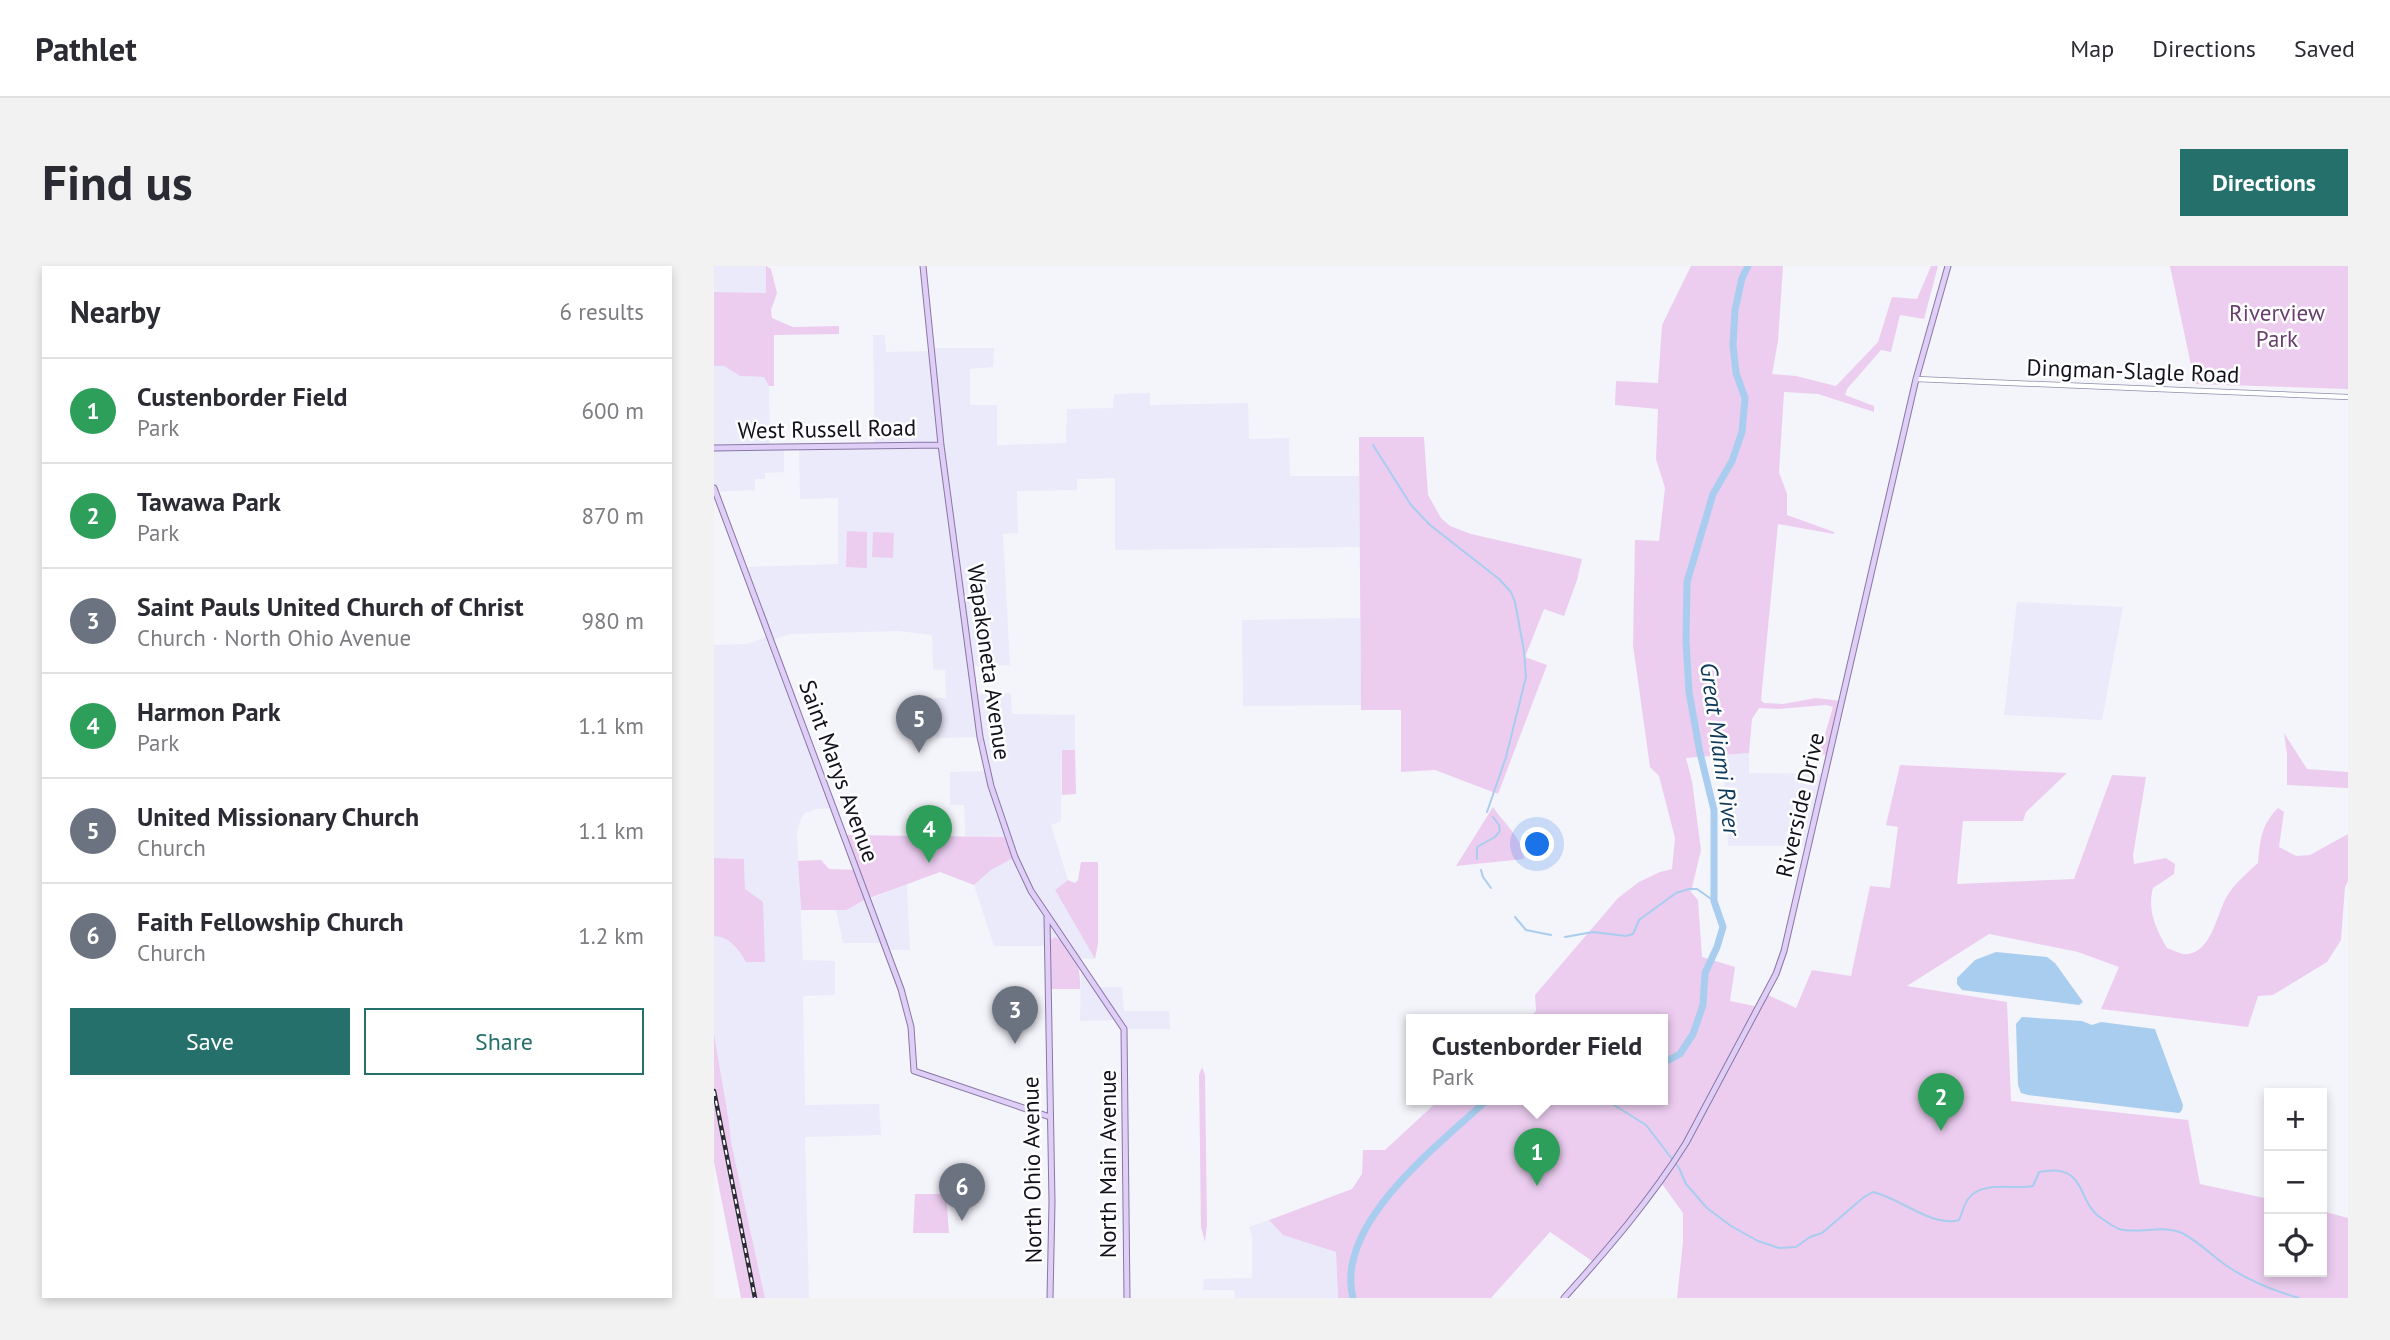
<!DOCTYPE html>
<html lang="en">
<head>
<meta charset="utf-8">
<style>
	:root { --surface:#fff; --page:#f2f2f3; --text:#2b2b33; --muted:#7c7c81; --line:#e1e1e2; --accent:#26706b }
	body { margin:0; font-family:"PT Sans",sans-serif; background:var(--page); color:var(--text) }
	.controls { position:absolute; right:21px; bottom:21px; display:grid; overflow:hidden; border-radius:0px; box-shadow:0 4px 10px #0003 }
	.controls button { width:63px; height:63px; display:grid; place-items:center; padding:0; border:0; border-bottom:2px solid var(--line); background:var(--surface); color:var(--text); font:35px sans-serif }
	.you { position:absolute; left:824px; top:579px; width:24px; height:24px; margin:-18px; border:5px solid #fff; border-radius:50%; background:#1a73e8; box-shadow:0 0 0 10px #1a73e833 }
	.badge { display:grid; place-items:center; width:46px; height:46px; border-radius:50%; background:var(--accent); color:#fff; font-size:23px; font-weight:700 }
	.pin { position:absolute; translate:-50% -58px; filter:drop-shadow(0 2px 4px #0008) }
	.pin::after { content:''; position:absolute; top:37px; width:24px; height:21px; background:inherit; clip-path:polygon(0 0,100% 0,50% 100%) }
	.popup { position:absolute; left:692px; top:748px; width:262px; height:91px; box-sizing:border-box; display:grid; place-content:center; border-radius:0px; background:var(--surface); filter:drop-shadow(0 2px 5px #0005); font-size:23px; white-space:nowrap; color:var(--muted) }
	.popup b { font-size:26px; color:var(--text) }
	.popup::after { content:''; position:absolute; left:50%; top:100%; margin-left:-14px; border:14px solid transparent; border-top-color:var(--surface) }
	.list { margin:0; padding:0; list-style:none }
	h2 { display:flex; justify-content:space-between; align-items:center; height:91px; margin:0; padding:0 28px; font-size:30px }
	h2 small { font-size:23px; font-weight:400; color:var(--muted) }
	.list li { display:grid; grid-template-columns:46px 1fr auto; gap:21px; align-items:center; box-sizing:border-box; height:105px; padding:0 28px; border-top:2px solid var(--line) }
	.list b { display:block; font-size:26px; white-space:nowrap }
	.list p { margin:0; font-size:23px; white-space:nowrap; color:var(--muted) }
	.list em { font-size:23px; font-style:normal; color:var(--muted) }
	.actions { display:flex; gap:14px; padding:21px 28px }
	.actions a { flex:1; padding:16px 0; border:2px solid var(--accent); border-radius:0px; text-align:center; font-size:24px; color:var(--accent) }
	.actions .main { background:var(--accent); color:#fff }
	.icon { flex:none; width:38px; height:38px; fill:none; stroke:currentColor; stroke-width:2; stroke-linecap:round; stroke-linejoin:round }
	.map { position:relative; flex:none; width:1634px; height:1032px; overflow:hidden; border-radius:0px }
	header { display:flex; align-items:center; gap:42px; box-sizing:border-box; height:98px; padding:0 35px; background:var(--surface); border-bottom:2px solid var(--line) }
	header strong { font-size:33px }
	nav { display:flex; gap:38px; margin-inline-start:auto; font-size:24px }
	.intro { display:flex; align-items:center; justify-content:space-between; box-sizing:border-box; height:168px; padding:0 42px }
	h1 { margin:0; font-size:49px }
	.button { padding:18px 32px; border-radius:0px; background:var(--accent); color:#fff; font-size:24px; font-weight:700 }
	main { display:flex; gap:42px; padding:0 42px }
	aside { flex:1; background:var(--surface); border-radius:0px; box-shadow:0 4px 10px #0003 }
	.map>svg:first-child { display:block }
	.built { fill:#eaeafa }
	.green { fill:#eccdf0 }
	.water { fill:#a8cdef }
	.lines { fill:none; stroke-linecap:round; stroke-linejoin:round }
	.stream { stroke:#a8cdef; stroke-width:2 }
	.river { stroke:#a8cdef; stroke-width:7 }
	.minor-casing { stroke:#8d8eaa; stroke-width:6 }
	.major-casing { stroke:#8977a6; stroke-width:7 }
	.minor { stroke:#fff; stroke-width:4.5 }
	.major { stroke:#dfcef5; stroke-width:5 }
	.rail-casing { stroke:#2c2c37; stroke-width:4.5 }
	.rail { stroke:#fff; stroke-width:2; stroke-dasharray:5; stroke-linecap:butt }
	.labels { text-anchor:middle; stroke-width:5; stroke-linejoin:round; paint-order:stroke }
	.park-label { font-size:23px; fill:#693f6f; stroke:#fff }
	.street-label { font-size:23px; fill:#12121d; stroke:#fff }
	.water-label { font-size:24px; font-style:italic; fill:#0f395a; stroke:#fff }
</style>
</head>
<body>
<header>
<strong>Pathlet</strong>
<nav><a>Map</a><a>Directions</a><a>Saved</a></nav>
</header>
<div class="intro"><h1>Find us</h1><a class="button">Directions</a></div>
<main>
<aside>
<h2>Nearby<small>6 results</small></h2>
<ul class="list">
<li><span class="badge" style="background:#2e9e5b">1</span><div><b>Custenborder Field</b><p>Park</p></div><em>600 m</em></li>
<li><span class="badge" style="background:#2e9e5b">2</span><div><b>Tawawa Park</b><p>Park</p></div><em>870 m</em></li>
<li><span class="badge" style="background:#6b7280">3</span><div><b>Saint Pauls United Church of Christ</b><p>Church · North Ohio Avenue</p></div><em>980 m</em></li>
<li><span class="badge" style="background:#2e9e5b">4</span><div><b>Harmon Park</b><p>Park</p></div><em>1.1 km</em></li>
<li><span class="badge" style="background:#6b7280">5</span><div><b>United Missionary Church</b><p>Church</p></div><em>1.1 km</em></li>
<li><span class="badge" style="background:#6b7280">6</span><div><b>Faith Fellowship Church</b><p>Church</p></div><em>1.2 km</em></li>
</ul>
<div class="actions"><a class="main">Save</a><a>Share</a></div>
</aside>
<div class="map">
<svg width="1634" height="1032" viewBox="0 0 1634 1032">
	<rect width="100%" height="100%" fill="#f4f4fb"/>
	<path class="built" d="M 0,0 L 52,0 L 53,27 L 0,26 Z
		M 159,69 L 171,69 L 172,86 L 217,85 L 217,82 L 280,82 L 279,101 L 256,103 L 256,139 L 283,139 L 283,179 L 352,177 L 353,143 L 399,142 L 400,128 L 436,127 L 436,139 L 534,137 L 535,173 L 575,172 L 576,210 L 645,210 L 646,281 L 401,284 L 401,212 L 363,213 L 363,224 L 303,225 L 304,267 L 289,268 L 296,399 L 256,400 L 260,428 L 297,427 L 298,448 L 361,449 L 361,484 L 348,484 L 347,555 L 337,559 L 354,614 L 341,624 L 381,693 L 361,692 L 343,672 L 333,680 L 280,680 L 260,619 L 277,604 L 293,571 L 251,570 L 250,539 L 236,539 L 236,506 L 272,505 L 265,471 L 222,472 L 220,432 L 232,432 L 231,404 L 219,403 L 218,369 L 185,365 L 77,368 L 58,374 L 119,542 L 102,543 L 91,547 L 87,552 L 83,566 L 89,694 L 121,695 L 121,729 L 89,730 L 91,839 L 165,838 L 167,869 L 91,871 L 95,1032 L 51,1032 L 17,876 L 15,856 L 0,768 L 0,670 L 6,669 L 25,683 L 46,636 L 31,623 L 30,593 L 0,592 L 0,379 L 34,378 L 56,369 L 30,301 L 124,298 L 124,232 L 86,233 L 85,181 L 161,180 Z
		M 0,100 L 10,100 L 26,110 L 51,111 L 55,120 L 56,181 L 70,181 L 70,206 L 51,207 L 51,213 L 41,213 L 41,224 L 2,226 L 0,222 Z
		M 1303,336 L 1409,341 L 1388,454 L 1290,449 Z
		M 646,352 L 647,439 L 529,440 L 528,354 Z
		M 1035,487 L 1035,507 L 1110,508 L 1093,580 L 1014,580 L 1013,529 L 1003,490 Z
		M 193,618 L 196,684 L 172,684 L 169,677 L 129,677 L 122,644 L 132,643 Z
		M 367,701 L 381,721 L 408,721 L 410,745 L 455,745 L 456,763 L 410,763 L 404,754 L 366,755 Z
		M 555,954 L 570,969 L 622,986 L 624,1032 L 521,1032 L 520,1024 L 489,1024 L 490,1013 L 538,1012 L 538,970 L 535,961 Z"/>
	<path class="green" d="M 52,0 L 57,3 L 63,27 L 57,44 L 58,52 L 79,61 L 125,60 L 125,68 L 60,69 L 60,120 L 55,120 L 50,111 L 26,110 L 10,100 L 0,100 L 0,26 L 52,27 Z
		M 977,0 L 1069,0 L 1064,75 L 1058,108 L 1082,110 L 1122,120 L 1164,76 L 1178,31 L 1203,33 L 1217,0 L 1224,0 L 1210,53 L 1186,49 L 1177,86 L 1167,84 L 1133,123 L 1131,129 L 1160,140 L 1160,146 L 1104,128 L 1070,126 L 1065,206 L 1073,228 L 1073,249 L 1120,266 L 1120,268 L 1064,258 L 1047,434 L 1050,437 L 1069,438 L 1102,432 L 1128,435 L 1115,489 L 1105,488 L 1119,441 L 1112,439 L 1064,443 L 1045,442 L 1038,453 L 1035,487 L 972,492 L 978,515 L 987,584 L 977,626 L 984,634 L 988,691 L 1021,701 L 1016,735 L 1045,741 L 1052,728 L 1082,742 L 1098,704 L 1137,710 L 1156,620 L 1176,622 L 1184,561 L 1172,559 L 1186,499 L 1353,507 L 1312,546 L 1309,555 L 1249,555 L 1243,618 L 1360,613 L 1398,509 L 1432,511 L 1419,589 L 1420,598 L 1452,592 L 1461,598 L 1460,608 L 1439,622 C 1433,644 1442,663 1453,682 C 1459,684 1468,689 1474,688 C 1498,685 1503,647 1513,630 C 1521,617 1533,607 1544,597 C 1546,575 1547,559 1564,542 L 1570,546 L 1565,581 L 1582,590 L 1596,589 L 1634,568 L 1634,615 L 1631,621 L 1627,674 L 1613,696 L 1559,729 L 1544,730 L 1534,761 L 1387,743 L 1405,701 L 1364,686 L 1275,668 L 1193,720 L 1293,736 L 1297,835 L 1474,854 L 1486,918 L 1555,933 L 1555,1006 L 1608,1006 L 1608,945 L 1634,952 L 1634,1032 L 963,1032 L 969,976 L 969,947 L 946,915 L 881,997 L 836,966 L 777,1032 L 624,1032 L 622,986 L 569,969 L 555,954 L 638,923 L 648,908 L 649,884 L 671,884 L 725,834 L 949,834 L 949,754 L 813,754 L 822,745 L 821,729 L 904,632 L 925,616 L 946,606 L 958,603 L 961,572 L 945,510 L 936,501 L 919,379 L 921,274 L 945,275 L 951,222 L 942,193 L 944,143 L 901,139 L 902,115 L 944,117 L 948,59 Z
		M 1456,0 L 1634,0 L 1634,123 L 1481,118 Z
		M 645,171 L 710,171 L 714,229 L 727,252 L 736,260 L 757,268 L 868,293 L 863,314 L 850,350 L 830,343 L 811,391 L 833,399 L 784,528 L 721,504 L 687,506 L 687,444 L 647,444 Z
		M 133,265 L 153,266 L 153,302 L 132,301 Z
		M 159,266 L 180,267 L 179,292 L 158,291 Z
		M 1570,467 L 1593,503 L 1634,506 L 1634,522 L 1573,519 L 1573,488 Z
		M 348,484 L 361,484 L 362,528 L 348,529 Z
		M 779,541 C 791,559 809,572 810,593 L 742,600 Z
		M 129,569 L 293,571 L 301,591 L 277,604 L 260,619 L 226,606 L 153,633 L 132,644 L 87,644 L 84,595 L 107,594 L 115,603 L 142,604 Z
		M 0,592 L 30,593 L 31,623 L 49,636 L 51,696 L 32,696 C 26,684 14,670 0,670 Z
		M 367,596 L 384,596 L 384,678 L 381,693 L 341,624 L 354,614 L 361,617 L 364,614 Z
		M 341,671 C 362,682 367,702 366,723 L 333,723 L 335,675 Z
		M 0,768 L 15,856 L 17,876 L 51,1032 L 27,1032 L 0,896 Z
		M 488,801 L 491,809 L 493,959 L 491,976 L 487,961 L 485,809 Z
		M 201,928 L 232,928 L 235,967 L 199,967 Z"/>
	<path class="water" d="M 1282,686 L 1333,691 L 1341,697 L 1369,736 L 1365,739 L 1248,724 L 1243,718 L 1243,712 L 1261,694 Z
		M 1308,751 L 1368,755 L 1378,759 L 1387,756 L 1441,763 L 1469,839 L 1468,844 L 1465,847 L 1314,829 L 1307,827 L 1304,819 L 1302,758 Z"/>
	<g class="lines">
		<path class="stream" d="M 659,179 L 697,239 L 716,259 L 785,313 L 797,326 L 801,336 L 810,385 L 812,411 L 792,491 L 773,546
			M 763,593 L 763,581 L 781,571 L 786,565 L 785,559 L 779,551
			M 767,604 L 769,611 L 777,622
			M 801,651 L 812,664 L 837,669
			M 851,671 L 879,666 L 912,670 L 919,668 L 925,654 L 962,627 L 975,623 L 983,623 L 1000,635
			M 892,834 L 932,859 L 965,902 L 972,918 L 993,942 L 1017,960 L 1044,975 L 1065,982 L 1082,981 L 1096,971 L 1108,967 L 1150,931 L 1159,926 C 1186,932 1219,962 1245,954 C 1248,947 1250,939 1254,933 C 1268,914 1299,924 1319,920 L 1325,906 C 1374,896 1362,936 1387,952 C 1394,956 1402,964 1410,964 C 1428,967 1451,959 1468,967 C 1486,976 1500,992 1516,1002 C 1537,1016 1561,1025 1585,1032"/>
		<path class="river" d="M 949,797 L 966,788 L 979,768 L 989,739 L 991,707 L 1003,681 L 1009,661 L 1000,635 L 1000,544 L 986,487 L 975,426 L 972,375 L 973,316 L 999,228 L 1018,195 L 1028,166 L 1031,132 L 1022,107 L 1019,79 L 1021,44 L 1028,12 L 1034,0
			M 639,1032 C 620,957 725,879 773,834"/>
		<defs>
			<path id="minor" d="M 1202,113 L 1634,131"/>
			<path id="major" d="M 209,0 L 227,179 L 266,471 L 277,520 L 301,591 L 317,625 L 410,763 L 413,1032
				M 0,182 L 227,179
				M 0,222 L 187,723 L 197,761 L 200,805 L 336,851
				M 333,651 L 338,936 L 336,1032
				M 850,1032 C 894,983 937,933 972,877 L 1062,708 L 1070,685 L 1202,113 L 1234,0"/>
		</defs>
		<use href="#minor" class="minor-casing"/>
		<use href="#major" class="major-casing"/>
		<use href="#minor" class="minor"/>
		<use href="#major" class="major"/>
		<defs>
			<path id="rail" d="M 0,825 L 41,1032"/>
		</defs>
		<use href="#rail" class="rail-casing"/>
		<use href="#rail" class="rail"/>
	</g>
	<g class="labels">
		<g class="park-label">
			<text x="1563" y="55">Riverview<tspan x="1563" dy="26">Park</tspan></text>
		</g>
		<g class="street-label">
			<text transform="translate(1419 105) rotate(2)" y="8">Dingman-Slagle Road</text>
			<text transform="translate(113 163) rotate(-1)" y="8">West Russell Road</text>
			<text transform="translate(275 396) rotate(82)" y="8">Wapakoneta Avenue</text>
			<text transform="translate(125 505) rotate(70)" y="8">Saint Marys Avenue</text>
			<text transform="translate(1086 539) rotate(-77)" y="8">Riverside Drive</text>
			<text transform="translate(394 898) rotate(-90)" y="8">North Main Avenue</text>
			<text transform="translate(318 904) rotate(-91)" y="8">North Ohio Avenue</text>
		</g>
		<g class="water-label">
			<text transform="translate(1006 483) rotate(82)" y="8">Great Miami River</text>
		</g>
	</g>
</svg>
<div class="controls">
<button>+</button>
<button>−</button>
<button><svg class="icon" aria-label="locate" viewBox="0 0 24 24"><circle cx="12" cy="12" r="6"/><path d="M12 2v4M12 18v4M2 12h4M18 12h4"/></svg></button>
</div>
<div class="you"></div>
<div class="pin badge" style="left:823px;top:920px;background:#2e9e5b">1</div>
<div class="popup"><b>Custenborder Field</b>Park</div>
<div class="pin badge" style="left:1227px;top:865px;background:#2e9e5b">2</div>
<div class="pin badge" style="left:301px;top:778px;background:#6b7280">3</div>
<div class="pin badge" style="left:215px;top:597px;background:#2e9e5b">4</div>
<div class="pin badge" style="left:205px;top:487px;background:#6b7280">5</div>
<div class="pin badge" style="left:248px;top:955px;background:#6b7280">6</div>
</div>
</main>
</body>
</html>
